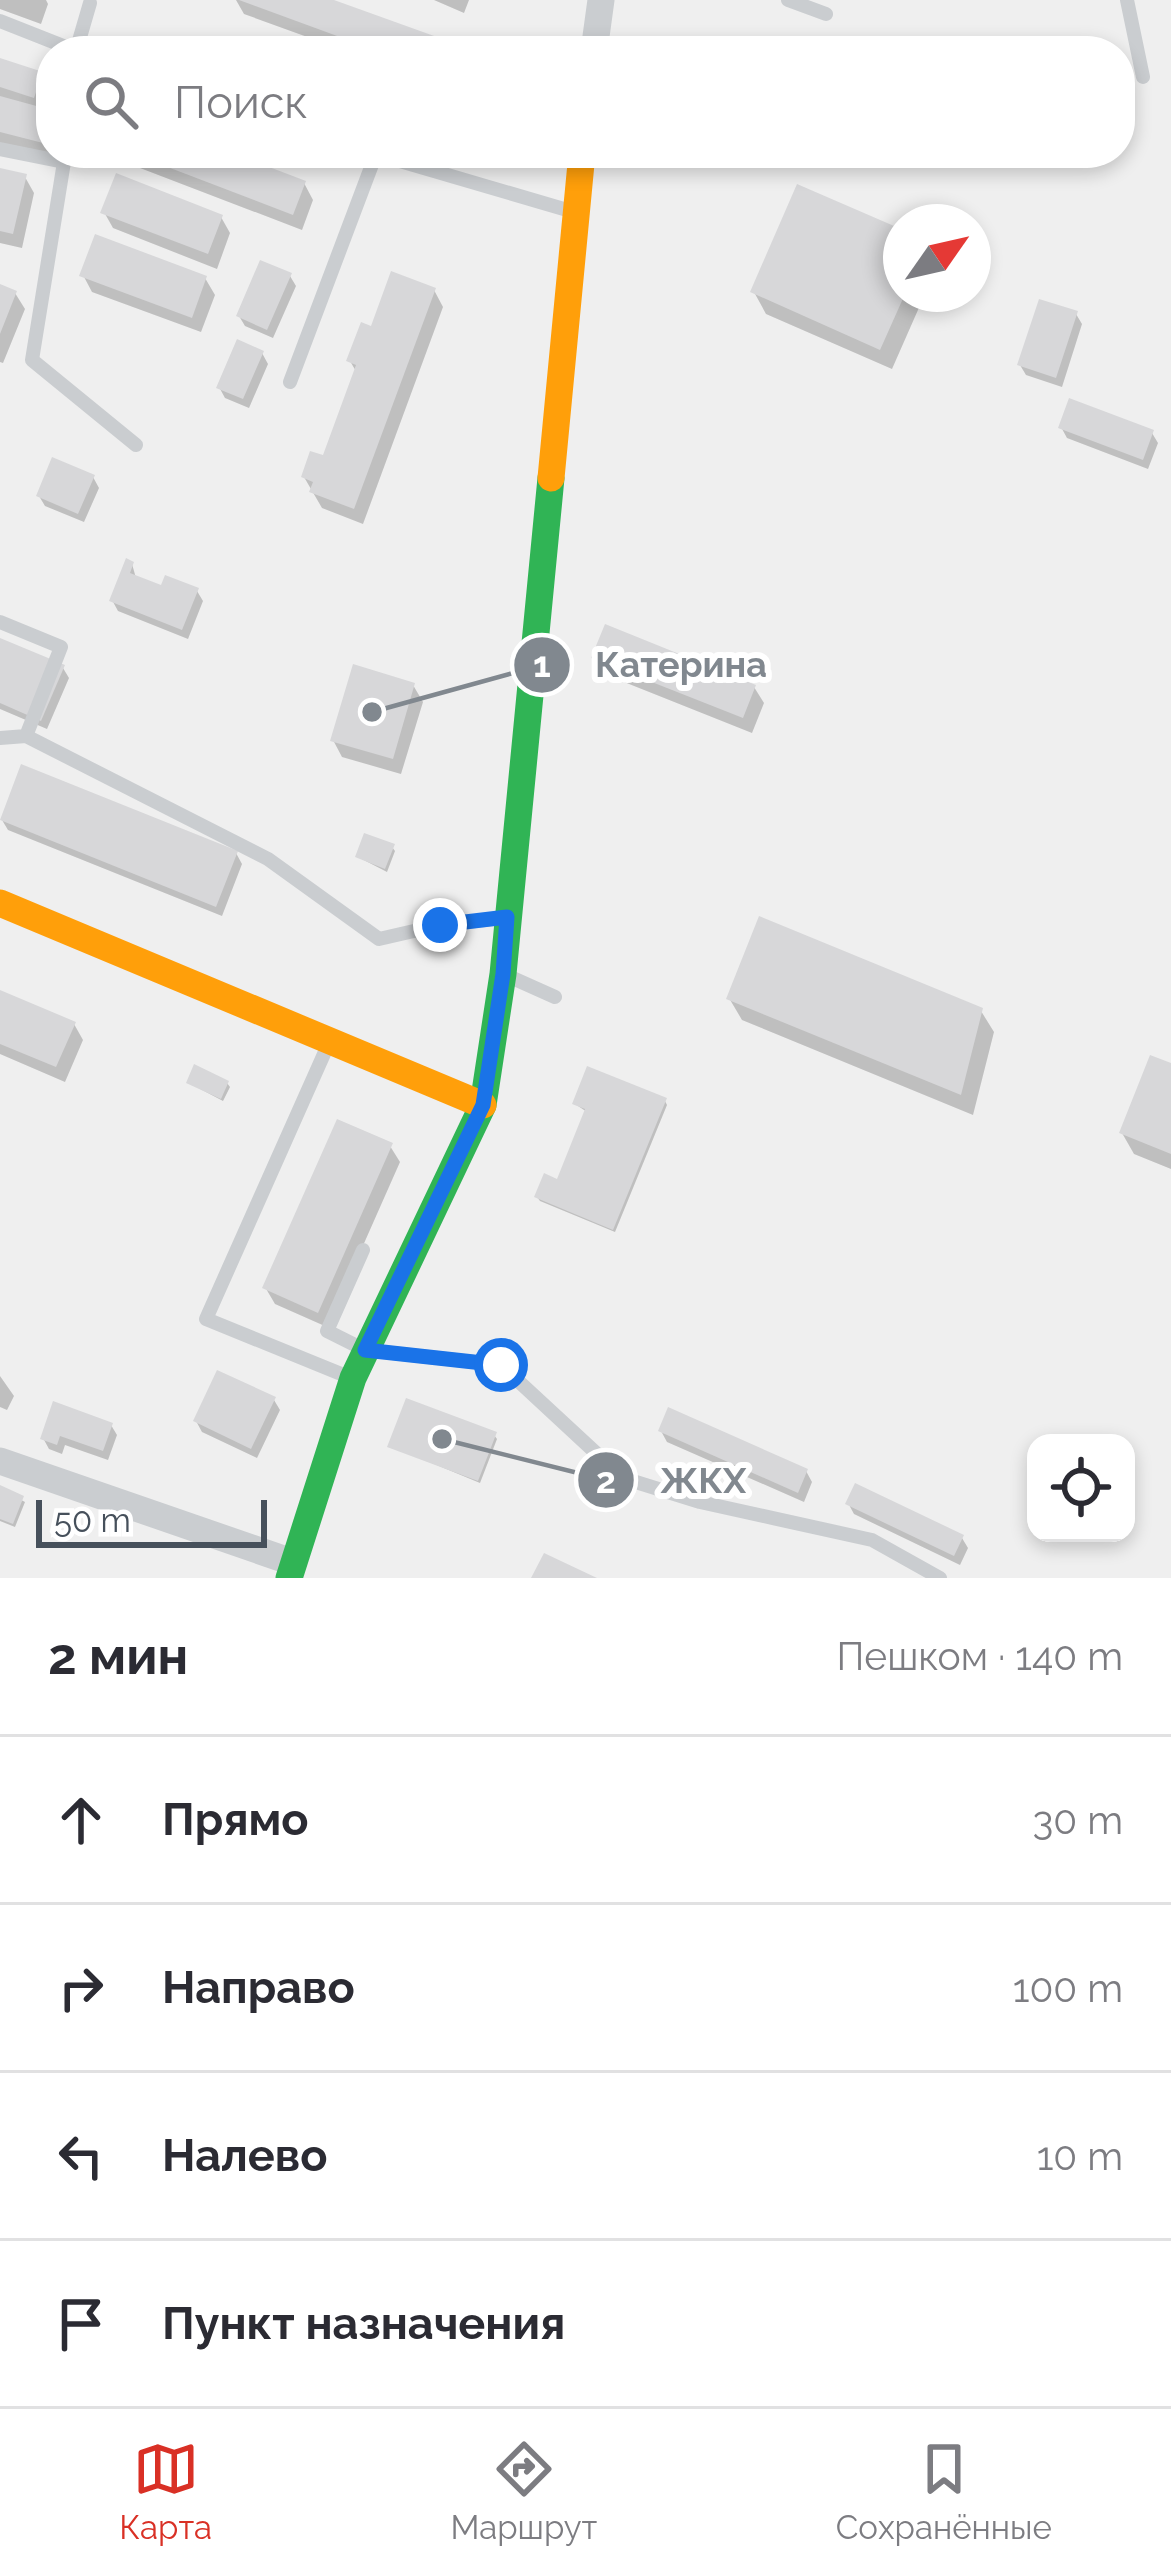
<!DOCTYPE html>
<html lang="ru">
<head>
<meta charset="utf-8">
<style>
	:root { --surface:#fff; --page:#f2f2f3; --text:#2b2b33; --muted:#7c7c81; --line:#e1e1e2; --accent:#d93025 }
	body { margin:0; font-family:Raleway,sans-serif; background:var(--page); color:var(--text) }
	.controls { position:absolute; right:36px; bottom:36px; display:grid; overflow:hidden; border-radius:24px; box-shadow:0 6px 18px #0003 }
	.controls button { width:108px; height:108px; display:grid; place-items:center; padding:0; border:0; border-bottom:3px solid var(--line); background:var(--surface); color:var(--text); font:60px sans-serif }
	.compass { position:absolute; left:883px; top:204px; width:108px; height:108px; border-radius:50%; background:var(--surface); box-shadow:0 6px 18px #0003; rotate:56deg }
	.scale { position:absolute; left:36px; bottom:30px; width:231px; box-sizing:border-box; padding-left:12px; border:6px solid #46505b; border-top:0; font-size:33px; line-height:42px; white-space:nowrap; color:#46505b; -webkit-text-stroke:9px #fff; paint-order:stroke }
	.stop { position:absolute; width:36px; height:36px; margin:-27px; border:9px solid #1a73e8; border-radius:50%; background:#fff }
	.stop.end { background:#1a73e8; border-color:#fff; box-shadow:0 3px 12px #0008 }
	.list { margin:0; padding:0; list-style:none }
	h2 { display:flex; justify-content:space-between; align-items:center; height:156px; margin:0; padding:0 48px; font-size:51px }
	h2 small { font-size:39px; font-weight:400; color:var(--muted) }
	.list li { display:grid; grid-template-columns:78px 1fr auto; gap:36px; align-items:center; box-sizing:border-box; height:168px; padding:0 48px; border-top:3px solid var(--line) }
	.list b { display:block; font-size:45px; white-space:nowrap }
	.list em { font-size:39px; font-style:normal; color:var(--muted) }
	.icon { flex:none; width:66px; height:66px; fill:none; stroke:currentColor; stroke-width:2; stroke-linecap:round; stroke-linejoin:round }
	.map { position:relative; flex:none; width:1171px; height:1578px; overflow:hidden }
	.search { position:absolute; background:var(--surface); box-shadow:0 6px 18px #0003; left:36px; right:36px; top:36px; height:132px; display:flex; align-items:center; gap:30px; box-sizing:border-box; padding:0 42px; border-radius:48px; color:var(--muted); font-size:45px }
	.sheet { height:828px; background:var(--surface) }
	nav { display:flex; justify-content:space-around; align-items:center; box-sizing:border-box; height:168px; border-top:3px solid var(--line); background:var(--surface); font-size:33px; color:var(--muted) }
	nav a { display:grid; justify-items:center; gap:6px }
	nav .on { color:var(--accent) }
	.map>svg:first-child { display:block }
	.shadow { fill:#0003 }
	.building { fill:#d7d7d9 }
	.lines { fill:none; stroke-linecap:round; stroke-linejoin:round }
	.lane { stroke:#cacdd0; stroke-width:14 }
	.street { stroke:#cacdd0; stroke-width:27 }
	.fast { stroke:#30b455; stroke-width:27 }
	.slow { stroke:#ff9f0a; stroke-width:27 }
	.route { stroke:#1a73e8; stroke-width:15 }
	.leader { fill:none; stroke:#81888f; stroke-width:4.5 }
	.callout-dot { fill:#81888f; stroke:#fff; stroke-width:4.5 }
	.mark-label { font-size:36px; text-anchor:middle; font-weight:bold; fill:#fff }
	.callout-label { font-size:36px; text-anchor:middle; font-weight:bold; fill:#81888f; stroke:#fff; stroke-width:12; stroke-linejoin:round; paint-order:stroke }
</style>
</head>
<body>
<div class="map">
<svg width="1171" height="1578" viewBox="0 0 1171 1578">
	<rect width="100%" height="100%" fill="#efefef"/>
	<path class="shadow" d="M 0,0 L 46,0 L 48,4 L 41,24 L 0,9 Z
		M 236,0 L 325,0 L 446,44 L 450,51 L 346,51 L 244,14 Z
		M 434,0 L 469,0 L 464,13 Z
		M 0,61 L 41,74 L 50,90 L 43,111 L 51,115 L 51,153 L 0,144 Z
		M 121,153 L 223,153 L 304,183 L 313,200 L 302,230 L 127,163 Z
		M 449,153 L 490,153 L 485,166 Z
		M 0,171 L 25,177 L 34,193 L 22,248 L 0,243 Z
		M 104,212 L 221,217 L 230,233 L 217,269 L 113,228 Z
		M 901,232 L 901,294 L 925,294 L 892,369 L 766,314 L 754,292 Z
		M 83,275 L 205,278 L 215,295 L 201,332 L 92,292 Z
		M 290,276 L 296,286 L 273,338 L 245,326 L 239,316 Z
		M 0,287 L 15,293 L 25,309 L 3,363 L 0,362 Z
		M 434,290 L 443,307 L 363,524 L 322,508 L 304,477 L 324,459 L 357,373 L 350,361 L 372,330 Z
		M 1076,314 L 1082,324 L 1062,387 L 1026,375 L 1020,365 Z
		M 262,353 L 268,364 L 249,408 L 225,398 L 219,387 Z
		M 1061,427 L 1152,433 L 1158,443 L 1148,469 L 1067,438 Z
		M 93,477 L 99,488 L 84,522 L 45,506 L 39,496 Z
		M 132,564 L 136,578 L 162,589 L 197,591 L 203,601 L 188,639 L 118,611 L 112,600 Z
		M 0,641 L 63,668 L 69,678 L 47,729 L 0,709 Z
		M 595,658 L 754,687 L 764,703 L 752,733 L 604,674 Z
		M 413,685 L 423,702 L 401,774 L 342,757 L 333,740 Z
		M 2,820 L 236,853 L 242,864 L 222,916 L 8,830 Z
		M 392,847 L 395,851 L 387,872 L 358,857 Z
		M 0,993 L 74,1024 L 83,1040 L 65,1082 L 0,1054 Z
		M 729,998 L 981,1011 L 994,1032 L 973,1115 L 742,1020 Z
		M 1171,1066 L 1171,1169 L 1134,1154 L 1122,1133 Z
		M 189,1083 L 227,1083 L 230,1087 L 223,1101 Z
		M 665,1101 L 667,1105 L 615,1232 L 540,1201 L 537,1197 L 558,1183 L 587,1112 L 575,1104 Z
		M 390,1146 L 400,1162 L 327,1327 L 275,1304 L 265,1287 Z
		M 0,1376 L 14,1396 L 7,1410 L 0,1407 Z
		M 274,1400 L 280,1410 L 257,1458 L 202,1432 L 196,1421 Z
		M 111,1425 L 117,1435 L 108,1460 L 65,1445 L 62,1454 L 49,1449 L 43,1438 Z
		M 661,1431 L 806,1471 L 812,1482 L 804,1502 L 667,1442 Z
		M 494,1435 L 497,1439 L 480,1483 L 391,1446 Z
		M 0,1489 L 25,1502 L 15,1527 L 0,1521 Z
		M 848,1503 L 962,1538 L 968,1548 L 960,1565 L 854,1514 Z"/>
	<path class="building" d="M 239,0 L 334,0 L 448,41 L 444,51 L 378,51 Z
		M 0,58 L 43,72 L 34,98 L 0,87 Z
		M 0,96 L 51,110 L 43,143 L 0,132 Z
		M 131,153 L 232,153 L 306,181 L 293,215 Z
		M 0,168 L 27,174 L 13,234 L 0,231 Z
		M 116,173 L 223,215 L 208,254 L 100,213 Z
		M 797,184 L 901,229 L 901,294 L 905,294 L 880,350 L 750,292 Z
		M 95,234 L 207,276 L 192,318 L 79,276 Z
		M 260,260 L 292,273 L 267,330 L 236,316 Z
		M 391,271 L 436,288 L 354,509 L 309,492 L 313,482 L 301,477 L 310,451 L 323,455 L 356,365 L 346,361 L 361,322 L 371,326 Z
		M 0,284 L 17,291 L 0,334 Z
		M 1039,299 L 1078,311 L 1056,378 L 1017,365 Z
		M 237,339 L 264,351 L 243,399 L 216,388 Z
		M 1069,398 L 1154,430 L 1143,460 L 1058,428 Z
		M 52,457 L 95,475 L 78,514 L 36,496 Z
		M 126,558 L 134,562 L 130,573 L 161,585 L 165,575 L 199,588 L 182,630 L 109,601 Z
		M 605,624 L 756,685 L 743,718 L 591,658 Z
		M 0,638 L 65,665 L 41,721 L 0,703 Z
		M 353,664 L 415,683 L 393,759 L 330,741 Z
		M 21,764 L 238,851 L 216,907 L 0,820 Z
		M 364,833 L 395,844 L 385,869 L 355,857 Z
		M 759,916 L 983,1008 L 961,1095 L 726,999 Z
		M 0,990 L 76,1022 L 56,1067 L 0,1044 Z
		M 1150,1055 L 1171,1063 L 1171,1154 L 1119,1133 Z
		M 194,1064 L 229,1081 L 221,1099 L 186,1083 Z
		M 587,1066 L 667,1098 L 613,1230 L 534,1197 L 544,1173 L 557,1179 L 585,1109 L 572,1104 Z
		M 337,1119 L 393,1143 L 318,1313 L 262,1288 Z
		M 217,1370 L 276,1397 L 251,1449 L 193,1421 Z
		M 406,1398 L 497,1432 L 478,1481 L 387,1447 Z
		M 53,1401 L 113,1423 L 103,1451 L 60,1436 L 57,1445 L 40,1439 Z
		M 668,1407 L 808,1469 L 798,1493 L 658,1431 Z
		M 855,1483 L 964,1535 L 954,1556 L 845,1504 Z
		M 0,1485 L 24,1496 L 13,1524 L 0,1519 Z
		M 544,1553 L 597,1578 L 531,1578 Z"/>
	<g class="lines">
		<path class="lane" d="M 788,0 L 826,14
			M 1127,0 L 1143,77
			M 0,21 L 76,51
			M 76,51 L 90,3
			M 0,149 L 64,162 L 65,153
			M 64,162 L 32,360 L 136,445
			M 290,382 L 376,154 L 574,212
			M 0,622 L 61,647 L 26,736 L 268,859 L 379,939 L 440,925 L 503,918
			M 0,738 L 26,736
			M 508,976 L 555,997
			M 328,1045 L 206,1319 L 351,1378
			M 363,1250 L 327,1331 L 365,1350 L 501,1365 L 623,1478 L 700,1502 L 872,1540 L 940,1578"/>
		<path class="street" d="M 594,51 L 601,0
			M 0,1461 L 292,1562"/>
		<path class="fast" d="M 289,1578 L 353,1378 L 483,1105 L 503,974 L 551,478"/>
		<path class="slow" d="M 551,478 L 582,153
			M 0,903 L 483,1105"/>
	</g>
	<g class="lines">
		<path class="route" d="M 440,925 L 507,917 L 503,974 L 483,1105 L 365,1350 L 501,1365"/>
	</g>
	<path class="leader" d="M372 712L542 665M442 1439L606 1480"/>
	<g class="callout-dot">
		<circle cx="372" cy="712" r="12"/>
		<circle cx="442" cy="1439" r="12"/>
		<circle cx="542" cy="665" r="30"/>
		<circle cx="606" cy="1480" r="30"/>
	</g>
	<g class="mark-label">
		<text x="542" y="677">1</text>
		<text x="606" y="1493">2</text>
	</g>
	<g class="callout-label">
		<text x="681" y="677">Катерина</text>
		<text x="703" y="1493">ЖКХ</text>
	</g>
</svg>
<div class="controls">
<button><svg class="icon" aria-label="locate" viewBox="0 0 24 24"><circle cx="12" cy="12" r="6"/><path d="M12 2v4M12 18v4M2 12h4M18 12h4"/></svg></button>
</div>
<svg class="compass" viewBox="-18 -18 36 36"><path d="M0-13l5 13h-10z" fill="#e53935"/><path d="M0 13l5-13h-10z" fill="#7c7c81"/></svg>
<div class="scale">50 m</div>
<div class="stop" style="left:501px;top:1365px"></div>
<div class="stop end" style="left:440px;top:925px"></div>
<div class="search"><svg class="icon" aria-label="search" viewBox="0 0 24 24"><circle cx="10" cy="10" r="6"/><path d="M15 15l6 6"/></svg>Поиск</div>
</div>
<section class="sheet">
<h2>2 мин<small>Пешком · 140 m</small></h2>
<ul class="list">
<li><svg class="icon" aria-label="ahead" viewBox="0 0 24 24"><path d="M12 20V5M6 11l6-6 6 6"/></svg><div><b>Прямо</b></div><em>30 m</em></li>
<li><svg class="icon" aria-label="right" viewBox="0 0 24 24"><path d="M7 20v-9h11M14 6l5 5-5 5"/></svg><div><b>Направо</b></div><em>100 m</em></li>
<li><svg class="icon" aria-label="left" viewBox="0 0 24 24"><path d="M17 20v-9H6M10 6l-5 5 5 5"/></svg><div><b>Налево</b></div><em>10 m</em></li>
<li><svg class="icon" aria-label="arrive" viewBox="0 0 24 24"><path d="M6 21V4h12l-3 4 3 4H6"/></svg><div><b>Пункт назначения</b></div></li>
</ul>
</section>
<nav>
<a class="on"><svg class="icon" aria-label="map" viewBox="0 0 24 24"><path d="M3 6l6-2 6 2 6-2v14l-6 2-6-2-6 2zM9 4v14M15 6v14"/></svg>Карта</a>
<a><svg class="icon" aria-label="directions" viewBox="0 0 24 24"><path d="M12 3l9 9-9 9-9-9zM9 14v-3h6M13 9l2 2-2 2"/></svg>Маршрут</a>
<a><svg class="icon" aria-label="saved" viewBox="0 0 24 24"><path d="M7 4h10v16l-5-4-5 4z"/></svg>Сохранённые</a>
</nav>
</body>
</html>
